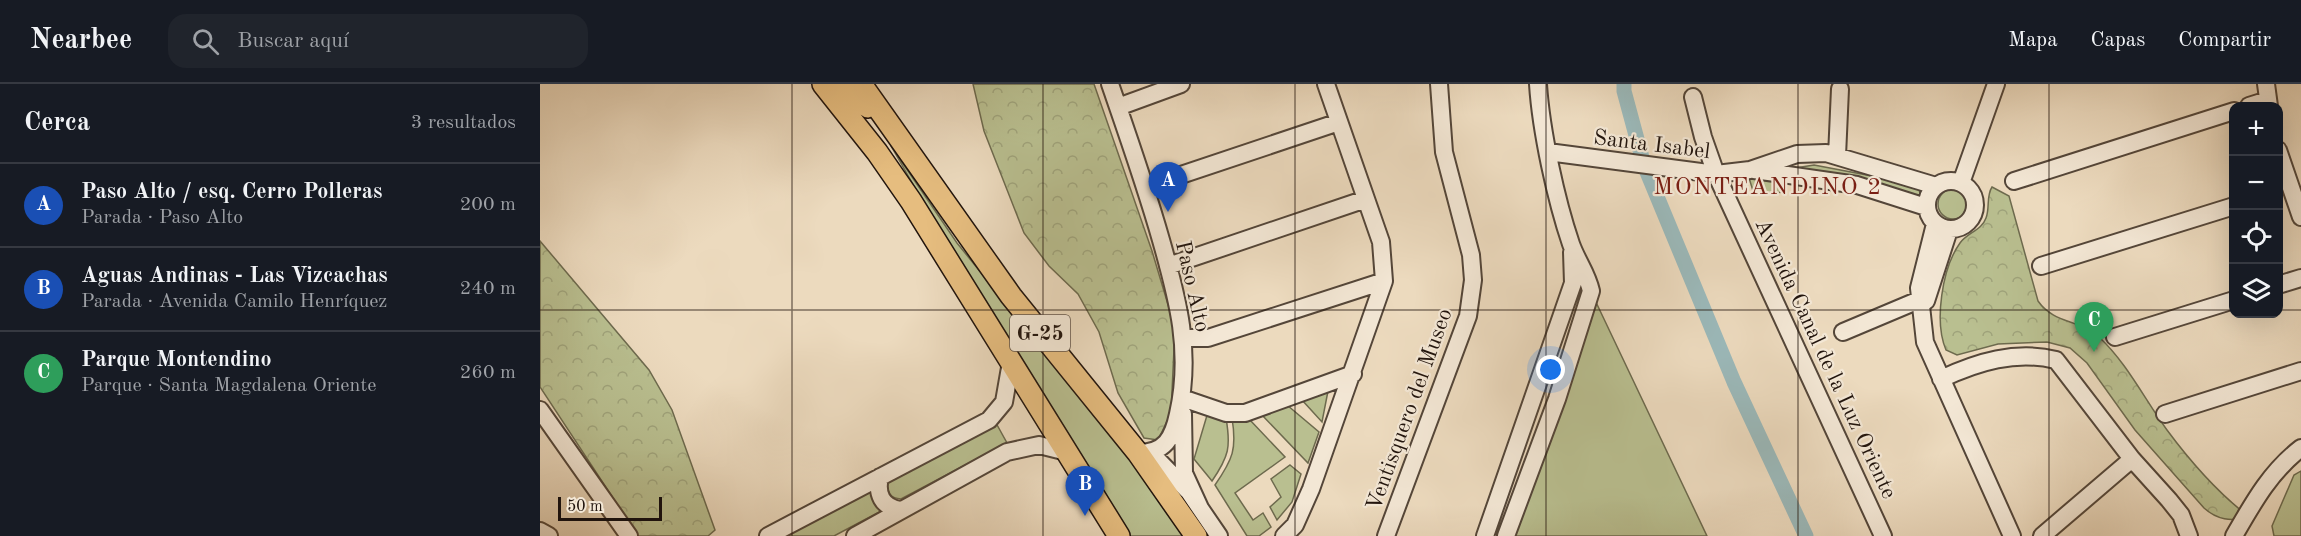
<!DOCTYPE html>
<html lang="es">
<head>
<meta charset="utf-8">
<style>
	:root { --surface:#171b24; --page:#20242c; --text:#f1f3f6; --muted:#9ea1a6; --line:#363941; --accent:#c59692 }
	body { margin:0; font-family:"Old Standard TT",serif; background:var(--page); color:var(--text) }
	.controls { position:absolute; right:18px; top:18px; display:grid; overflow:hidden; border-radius:12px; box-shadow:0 6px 24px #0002 }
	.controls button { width:54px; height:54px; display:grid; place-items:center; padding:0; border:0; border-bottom:2px solid var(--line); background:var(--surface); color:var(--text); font:30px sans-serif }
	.scale { position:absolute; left:18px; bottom:15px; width:104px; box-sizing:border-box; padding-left:6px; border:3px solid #21140d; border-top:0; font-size:16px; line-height:21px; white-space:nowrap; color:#21140d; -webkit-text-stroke:4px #f3e7d5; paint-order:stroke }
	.you { position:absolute; left:1011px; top:286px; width:21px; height:21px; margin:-15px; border:4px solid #fff; border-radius:50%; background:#1a73e8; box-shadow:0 0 0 9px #1a73e833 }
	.badge { display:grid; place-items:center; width:39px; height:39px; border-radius:50%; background:var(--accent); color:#fff; font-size:20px; font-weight:700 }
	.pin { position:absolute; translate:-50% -50px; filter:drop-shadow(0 2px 3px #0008) }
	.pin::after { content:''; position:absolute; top:32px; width:21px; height:18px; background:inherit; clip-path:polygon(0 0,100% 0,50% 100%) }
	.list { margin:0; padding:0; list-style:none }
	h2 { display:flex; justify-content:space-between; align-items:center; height:78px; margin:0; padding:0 24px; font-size:26px }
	h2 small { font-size:20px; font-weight:400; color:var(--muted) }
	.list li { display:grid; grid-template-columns:39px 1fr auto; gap:18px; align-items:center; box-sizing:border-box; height:84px; padding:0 24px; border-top:2px solid var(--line) }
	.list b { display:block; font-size:22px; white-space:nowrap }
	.list p { margin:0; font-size:20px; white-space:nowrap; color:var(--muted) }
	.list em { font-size:20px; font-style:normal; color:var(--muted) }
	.icon { flex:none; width:33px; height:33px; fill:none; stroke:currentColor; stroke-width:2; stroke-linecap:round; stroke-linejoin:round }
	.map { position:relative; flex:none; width:1761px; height:452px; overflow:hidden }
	header { display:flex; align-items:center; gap:36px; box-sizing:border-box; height:84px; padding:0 30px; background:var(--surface); border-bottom:2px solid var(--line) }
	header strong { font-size:28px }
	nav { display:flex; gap:33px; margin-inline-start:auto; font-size:21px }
	.search { width:420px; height:54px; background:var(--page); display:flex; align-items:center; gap:15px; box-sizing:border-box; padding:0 21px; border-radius:18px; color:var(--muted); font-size:22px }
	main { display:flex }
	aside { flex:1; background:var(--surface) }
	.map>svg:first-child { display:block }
	.green { fill:#b9bf90; stroke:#6d6a4e; stroke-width:1.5 }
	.forest { fill:url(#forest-crowns); stroke:#6d6a4e; stroke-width:1.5 }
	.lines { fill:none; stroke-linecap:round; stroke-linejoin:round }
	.canal { stroke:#9bb9ba; stroke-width:15 }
	.minor-casing { stroke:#544639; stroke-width:20 }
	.major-casing { stroke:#21140d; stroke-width:24 }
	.minor { stroke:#f3e7d5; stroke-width:16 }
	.major { stroke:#e6bd7f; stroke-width:21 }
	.grid { fill:none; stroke:#21140d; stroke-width:1.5; stroke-opacity:0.55 }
	.labels { text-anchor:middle; stroke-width:4.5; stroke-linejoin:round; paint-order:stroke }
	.shield { fill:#f3e7d5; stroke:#605349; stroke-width:1.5 }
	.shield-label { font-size:21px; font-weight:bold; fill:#21140d }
	.street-label { font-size:22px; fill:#21140d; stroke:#f3e7d5 }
	.neighbourhood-label { font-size:24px; letter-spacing:1.5px; fill:#7a1f14; stroke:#f3e7d5 }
</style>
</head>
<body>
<header>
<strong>Nearbee</strong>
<div class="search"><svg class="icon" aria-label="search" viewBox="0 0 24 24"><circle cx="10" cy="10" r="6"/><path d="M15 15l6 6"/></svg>Buscar aquí</div>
<nav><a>Mapa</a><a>Capas</a><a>Compartir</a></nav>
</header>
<main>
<aside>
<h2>Cerca<small>3 resultados</small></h2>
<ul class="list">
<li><span class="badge" style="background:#1a4fb4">A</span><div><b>Paso Alto / esq. Cerro Polleras</b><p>Parada · Paso Alto</p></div><em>200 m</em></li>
<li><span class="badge" style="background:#1a4fb4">B</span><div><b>Aguas Andinas - Las Vizcachas</b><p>Parada · Avenida Camilo Henríquez</p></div><em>240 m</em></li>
<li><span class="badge" style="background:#2e9e5b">C</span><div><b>Parque Montendino</b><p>Parque · Santa Magdalena Oriente</p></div><em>260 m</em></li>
</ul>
</aside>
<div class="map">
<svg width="1761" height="452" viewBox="0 0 1761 452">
	<defs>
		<pattern id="forest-crowns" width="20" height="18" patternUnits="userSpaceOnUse" patternTransform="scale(1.5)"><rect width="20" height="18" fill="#b9bf90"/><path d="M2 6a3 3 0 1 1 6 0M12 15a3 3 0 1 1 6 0" fill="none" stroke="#9fa37b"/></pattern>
	</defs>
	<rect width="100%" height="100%" fill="#ecdabe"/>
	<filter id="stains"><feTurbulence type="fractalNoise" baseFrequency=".00333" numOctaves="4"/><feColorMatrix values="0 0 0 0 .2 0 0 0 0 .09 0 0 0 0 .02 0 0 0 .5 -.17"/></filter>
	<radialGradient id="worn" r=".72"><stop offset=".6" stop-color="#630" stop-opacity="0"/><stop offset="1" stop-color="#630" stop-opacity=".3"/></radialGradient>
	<path class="green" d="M 351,62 L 417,159 L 602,388 L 646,452 L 589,452 L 435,208 Z
		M 1274,81 L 1348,95 L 1379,104 L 1380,110 L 1377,113 L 1255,84 Z
		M 1227,93 L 1244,95 L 1246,108 L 1214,110 L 1209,94 Z
		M1398 120a15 15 0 1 1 30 0a15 15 0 1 1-30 0Z
		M 1054,214 L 1167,452 L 966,452 Z
		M 788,307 L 782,338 L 762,316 Z
		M 747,321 L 779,348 L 768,379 L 721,330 Z
		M 668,328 L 686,334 C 691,363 689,372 672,397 L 654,375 Z
		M 692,334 L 709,335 L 745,373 L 695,409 L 713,436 L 723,429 L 731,443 L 719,452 L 707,452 L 675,401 C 693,375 697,365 692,334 Z
		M 456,339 L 467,359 L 361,415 C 350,414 348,409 347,399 Z
		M 750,381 L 761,390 L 752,418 L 737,436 L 730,423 L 741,413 L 731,395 Z
		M 1761,387 L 1761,452 L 1734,452 L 1732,442 L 1754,391 Z
		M 332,403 L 345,425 L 294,452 L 236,452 Z"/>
	<path class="forest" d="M 433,0 L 554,0 L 612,167 L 635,244 L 631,329 L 618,356 L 604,354 L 578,309 L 559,248 L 538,210 L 509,182 L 484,149 L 444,47 Z
		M 1452,103 L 1469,112 L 1498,217 C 1514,240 1539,235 1559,253 C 1587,279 1605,316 1627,346 C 1650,377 1677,408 1708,432 C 1692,439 1676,435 1664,424 L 1595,346 L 1547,279 L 1530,264 L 1507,258 L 1458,260 L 1417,271 L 1406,266 C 1394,238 1402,184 1420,159 C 1427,149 1442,146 1446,134 C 1450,124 1446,112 1452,103 Z
		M 0,157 L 109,286 L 132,326 L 175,446 L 168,452 L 98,452 L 0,303 Z"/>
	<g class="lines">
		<path class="canal" d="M 1084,0 L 1084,7 L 1104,81 L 1194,298 L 1266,452"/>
		<defs>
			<path id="minor" d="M 570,0 C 588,52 606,103 621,156 C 638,216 652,268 638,330 C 633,354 625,369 598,369
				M 1726,0 L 1729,22
				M 1153,13 L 1163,53 L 1176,90 L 1343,452
				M 1709,22 L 1728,16
				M 578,23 L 641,0
				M 1738,66 L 1761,133
				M 1008,68 L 1176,90 L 1210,86 L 1257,70 L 1286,69 L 1396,102
				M 1297,72 L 1300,5
				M 1214,86 L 1317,101 L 1386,123
				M1387 121a24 24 0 1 1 48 0a24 24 0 1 1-48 0Z
				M 1474,97 L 1694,27
				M 1421,99 L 1456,0
				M 605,103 L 799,38
				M 1395,140 L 1379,204 L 1385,258 L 1472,452
				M 628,182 L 826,115
				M 1501,182 L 1694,122
				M 1738,201 L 1761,194
				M 1386,217 L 1409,146
				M 1303,248 L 1379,216
				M 1575,253 L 1694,216
				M 645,254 L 668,254 L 844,197
				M 1401,295 C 1437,278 1476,266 1516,276 L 1592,375 L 1629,416 L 1641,431 L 1649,452
				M 642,314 L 686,329 L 705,329 L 813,290
				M 0,326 L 89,452
				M 643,330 L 644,389 L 660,424
				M 1625,330 L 1761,287
				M 611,369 L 649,408 L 679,452
				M 340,393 C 336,410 342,423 360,426
				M 0,447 L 9,452
				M 228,452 L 449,336 L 464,318 L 471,278
				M 315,452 L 467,368 L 499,361 L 527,368
				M 744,452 L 755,441 L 771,405 L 844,197 L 841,158 L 786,0
				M 846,452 L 928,232 L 933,196 L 931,171 L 904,68 L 899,0
				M 945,452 L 1033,199 L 1032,168
				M 966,452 L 1017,315 L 1051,207 C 1047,189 1037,177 1031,160 C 1016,116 1001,47 998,0
				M 1502,452 L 1592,375
				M 1694,452 C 1713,419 1730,388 1761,364"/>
			<path id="major" d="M 283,0 L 337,68 L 371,117 L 579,452
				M 303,0 L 328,23
				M 321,0 L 471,212 L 598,369 L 656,452"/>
		</defs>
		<use href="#minor" class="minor-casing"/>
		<use href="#major" class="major-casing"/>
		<use href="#minor" class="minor"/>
		<use href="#major" class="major"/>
	</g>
	<path class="grid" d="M 252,0 L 252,452M 503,0 L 503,452M 755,0 L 755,452M 1006,0 L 1006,452M 1258,0 L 1258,452M 1509,0 L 1509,452M 0,226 L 1694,226M 1738,226 L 1761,226"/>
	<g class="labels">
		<rect class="shield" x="470" y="231" width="60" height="36" rx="4.5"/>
		<g class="shield-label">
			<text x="500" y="256">G-25</text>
		</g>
		<g class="street-label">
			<text transform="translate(1112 59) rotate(7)" y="8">Santa Isabel</text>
			<text transform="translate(654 202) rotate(77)" y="8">Paso Alto</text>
			<text transform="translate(1287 274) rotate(65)" y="8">Avenida Canal de la Luz Oriente</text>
			<text transform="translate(868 325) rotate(-70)" y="8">Ventisquero del Museo</text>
		</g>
		<g class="neighbourhood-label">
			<text x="1228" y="110">MONTEANDINO 2</text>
		</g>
	</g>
	<rect width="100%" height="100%" filter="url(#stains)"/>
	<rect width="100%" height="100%" fill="url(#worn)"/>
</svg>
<div class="controls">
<button>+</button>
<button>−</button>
<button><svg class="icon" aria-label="locate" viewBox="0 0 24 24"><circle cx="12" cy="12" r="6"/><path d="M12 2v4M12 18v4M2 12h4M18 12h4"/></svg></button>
<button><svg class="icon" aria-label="layers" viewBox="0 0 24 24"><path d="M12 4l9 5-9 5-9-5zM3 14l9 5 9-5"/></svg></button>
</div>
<div class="scale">50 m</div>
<div class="you"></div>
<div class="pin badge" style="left:628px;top:128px;background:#1a4fb4">A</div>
<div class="pin badge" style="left:545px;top:432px;background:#1a4fb4">B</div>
<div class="pin badge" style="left:1554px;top:268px;background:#2e9e5b">C</div>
</div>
</main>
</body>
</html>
